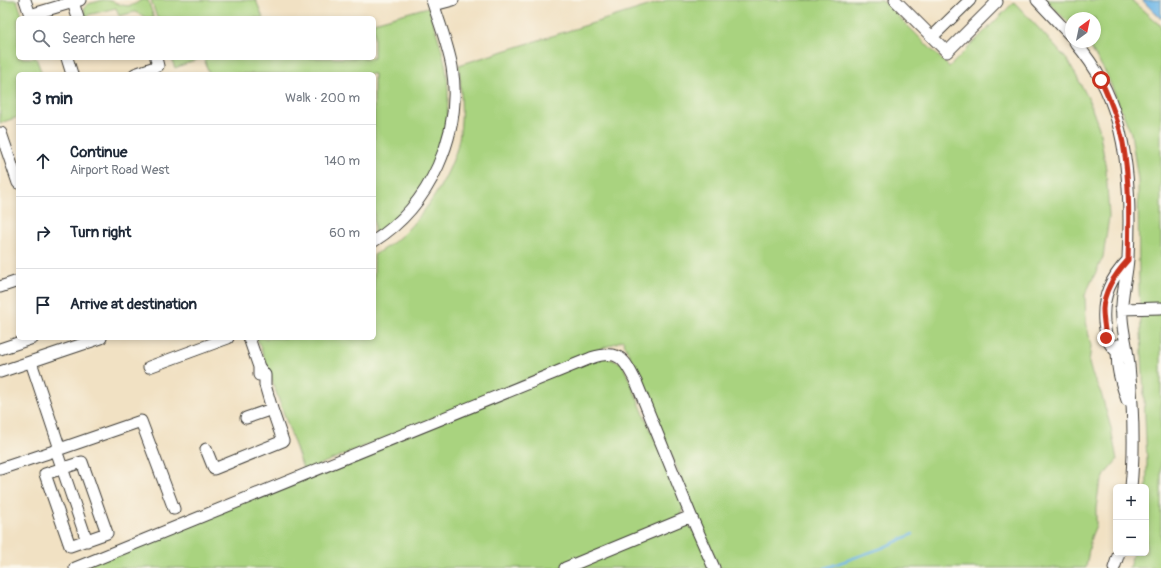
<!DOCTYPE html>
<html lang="en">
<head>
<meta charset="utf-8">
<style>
	:root { --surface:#fff; --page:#f6f6f7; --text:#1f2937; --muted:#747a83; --line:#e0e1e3 }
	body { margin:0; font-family:Pangolin,sans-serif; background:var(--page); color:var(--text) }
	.controls { position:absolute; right:12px; bottom:12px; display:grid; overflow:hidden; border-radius:6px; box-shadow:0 2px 6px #0003 }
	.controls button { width:36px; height:36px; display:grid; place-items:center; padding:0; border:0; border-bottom:1px solid var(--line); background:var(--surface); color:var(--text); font:20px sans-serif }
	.compass { position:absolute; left:1065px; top:12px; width:36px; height:36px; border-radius:50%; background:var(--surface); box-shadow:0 2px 6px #0003; rotate:33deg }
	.stop { position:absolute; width:12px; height:12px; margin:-9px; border:3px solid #c8321e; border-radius:50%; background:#fff }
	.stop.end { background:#c8321e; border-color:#fff; box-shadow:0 1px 4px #0008 }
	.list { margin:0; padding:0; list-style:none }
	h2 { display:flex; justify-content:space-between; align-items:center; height:52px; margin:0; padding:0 16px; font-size:17px }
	h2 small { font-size:13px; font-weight:400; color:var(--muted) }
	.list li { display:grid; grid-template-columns:26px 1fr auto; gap:12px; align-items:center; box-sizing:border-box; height:72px; padding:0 16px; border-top:1px solid var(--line) }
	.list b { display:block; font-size:15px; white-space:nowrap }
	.list p { margin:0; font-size:13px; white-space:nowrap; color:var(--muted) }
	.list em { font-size:13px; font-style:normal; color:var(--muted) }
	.icon { flex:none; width:22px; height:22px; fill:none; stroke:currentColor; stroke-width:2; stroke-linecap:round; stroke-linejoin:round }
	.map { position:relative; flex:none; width:1161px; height:568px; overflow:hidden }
	.search { position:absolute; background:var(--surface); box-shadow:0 2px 6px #0003; left:16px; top:16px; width:360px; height:44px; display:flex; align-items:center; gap:10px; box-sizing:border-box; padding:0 14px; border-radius:6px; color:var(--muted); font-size:15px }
	.panel { position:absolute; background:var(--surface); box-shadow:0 2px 6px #0003; left:16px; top:72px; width:360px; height:268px; border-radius:6px }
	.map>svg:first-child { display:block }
	.green { fill:#a9d37f; stroke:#62784e }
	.water { fill:#6fb7e7; stroke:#466a82 }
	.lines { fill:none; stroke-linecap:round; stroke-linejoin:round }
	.stream { stroke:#6fb7e7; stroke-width:2.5 }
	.minor-casing { stroke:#3c3a35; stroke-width:13 }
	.minor { stroke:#fff; stroke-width:11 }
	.route { stroke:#c8321e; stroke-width:5 }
</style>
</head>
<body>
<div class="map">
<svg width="1161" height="568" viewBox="0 0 1161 568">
	<rect width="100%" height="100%" fill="#fbf7ec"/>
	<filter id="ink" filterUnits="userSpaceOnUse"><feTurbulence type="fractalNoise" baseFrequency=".025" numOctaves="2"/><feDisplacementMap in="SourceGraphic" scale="8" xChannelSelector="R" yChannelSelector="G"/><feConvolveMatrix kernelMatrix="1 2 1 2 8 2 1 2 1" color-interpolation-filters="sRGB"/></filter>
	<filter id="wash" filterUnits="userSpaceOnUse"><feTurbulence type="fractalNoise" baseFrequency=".012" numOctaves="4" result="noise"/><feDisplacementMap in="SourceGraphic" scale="16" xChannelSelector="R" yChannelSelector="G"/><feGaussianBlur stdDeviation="0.9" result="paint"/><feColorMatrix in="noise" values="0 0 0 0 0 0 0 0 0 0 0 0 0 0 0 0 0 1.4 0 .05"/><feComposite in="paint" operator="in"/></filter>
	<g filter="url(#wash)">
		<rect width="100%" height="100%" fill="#f1e1c3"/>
		<path class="green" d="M 0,0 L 17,0 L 23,18 L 18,18 L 18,58 L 36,58 L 42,74 L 18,74 L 18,117 L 0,123 Z
			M 103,0 C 119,0 125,13 141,0 L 148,0 L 154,18 L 147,18 L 135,12 L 119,16 L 116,8 L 88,15 L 89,18 L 86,18 L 84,8 L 88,4 Z
			M 151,0 L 256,0 L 263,18 L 157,18 Z
			M 667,0 L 882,0 L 949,67 L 1014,2 L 1044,34 L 1069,62 L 1088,98 L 1099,128 L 1106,169 L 1109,217 L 1103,257 L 1085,295 L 1086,321 L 1091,346 L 1089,363 L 1092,374 L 1101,393 L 1111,428 L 1117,460 L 1106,473 L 1099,487 L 1096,508 L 1096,525 L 1091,537 L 1086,568 L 719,568 L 623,340 L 304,471 L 257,338 L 374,338 L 374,255 C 383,249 394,243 402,235 C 427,211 447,181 457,148 C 464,122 461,91 459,65 Z
			M 1046,0 L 1131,0 L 1161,26 L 1161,568 L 1129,568 L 1133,553 L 1146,553 L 1147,461 L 1139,290 L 1138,180 L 1131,133 L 1106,73 L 1087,42 L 1095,42 L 1095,18 L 1071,18 L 1071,25 Z
			M 428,7 C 434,26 441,44 445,63 C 458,129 430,197 374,234 L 374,74 L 209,74 L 204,58 L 374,58 L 374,22 Z
			M 171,58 L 201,58 L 175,68 Z
			M 601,356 L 622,363 L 684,508 L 680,518 L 558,568 L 81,568 Z
			M 683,523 C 699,528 706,554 712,568 L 568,568 Z"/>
		<path class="water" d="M 1142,0 L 1161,0 L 1161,19 Z"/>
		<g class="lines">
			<path class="stream" d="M 825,568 L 882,548 L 913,534"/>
		</g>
	</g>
	<g filter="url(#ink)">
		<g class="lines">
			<defs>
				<path id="minor" d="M 25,0 L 31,18
					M 895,0 L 947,52 L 997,2 L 995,0
					M 1037,0 L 1071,36
					M 73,2 L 78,18
					M 434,5 L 453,0
					M 30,15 L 80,0
					M 932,37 L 970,0
					M 1075,42 C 1085,54 1094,66 1101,80 C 1129,132 1131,199 1128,258 C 1127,278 1120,298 1122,318 C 1123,334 1128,350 1129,366 C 1133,406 1135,447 1131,487
					M 67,58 L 72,74
					M 135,74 L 158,66 L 156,58
					M 1,133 L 18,183
					M 374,241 C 430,206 463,133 452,67 C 448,45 439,22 432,0
					M 0,287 L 18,281
					M 1121,309 L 1161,308
					M 249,338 L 259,367 L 259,375
					M 1118,345 C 1115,365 1121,382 1127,400
					M 0,349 L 33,338
					M 1117,352 C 1106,341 1106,337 1104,322 C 1102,296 1111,278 1128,260
					M 149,367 L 228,338
					M 0,372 L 101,338
					M 246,418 L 272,409 L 265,385 L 265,375 L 259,367
					M 60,449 L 141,421 L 174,509
					M 206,449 L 214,469 L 283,441 L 272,409
					M 56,450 L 87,541
					M 82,462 L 107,533 L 70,546 L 45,474 Z
					M 0,469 L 60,449 L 31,362
					M 691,516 L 714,568
					M 75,568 L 591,358 C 620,348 625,360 637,384 L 691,516 L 565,568
					M 1114,568 L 1119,553"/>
			</defs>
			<use href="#minor" class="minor-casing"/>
			<use href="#minor" class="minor"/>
		</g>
	</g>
	<g class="lines" filter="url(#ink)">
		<path class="route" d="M 1101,80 C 1110,100 1119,121 1123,143 C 1130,181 1129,221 1128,260 C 1116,273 1104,291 1103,309 C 1103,319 1105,329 1106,338"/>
	</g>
</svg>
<div class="controls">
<button>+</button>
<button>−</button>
</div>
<svg class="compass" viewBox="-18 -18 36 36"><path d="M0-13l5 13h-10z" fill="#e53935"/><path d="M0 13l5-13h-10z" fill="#747a83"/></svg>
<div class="stop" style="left:1101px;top:80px"></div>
<div class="stop end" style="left:1106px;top:338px"></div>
<div class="search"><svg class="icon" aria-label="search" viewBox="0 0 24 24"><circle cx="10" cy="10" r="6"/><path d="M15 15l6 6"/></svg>Search here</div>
<section class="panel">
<h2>3 min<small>Walk · 200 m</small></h2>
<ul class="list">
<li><svg class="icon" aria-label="ahead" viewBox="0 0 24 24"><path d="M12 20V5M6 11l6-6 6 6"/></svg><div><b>Continue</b><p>Airport Road West</p></div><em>140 m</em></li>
<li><svg class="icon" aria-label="right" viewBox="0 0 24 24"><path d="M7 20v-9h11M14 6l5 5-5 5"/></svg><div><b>Turn right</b></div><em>60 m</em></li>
<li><svg class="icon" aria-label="arrive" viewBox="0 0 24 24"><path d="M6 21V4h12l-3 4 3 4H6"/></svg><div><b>Arrive at destination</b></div></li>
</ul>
</section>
</div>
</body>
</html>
